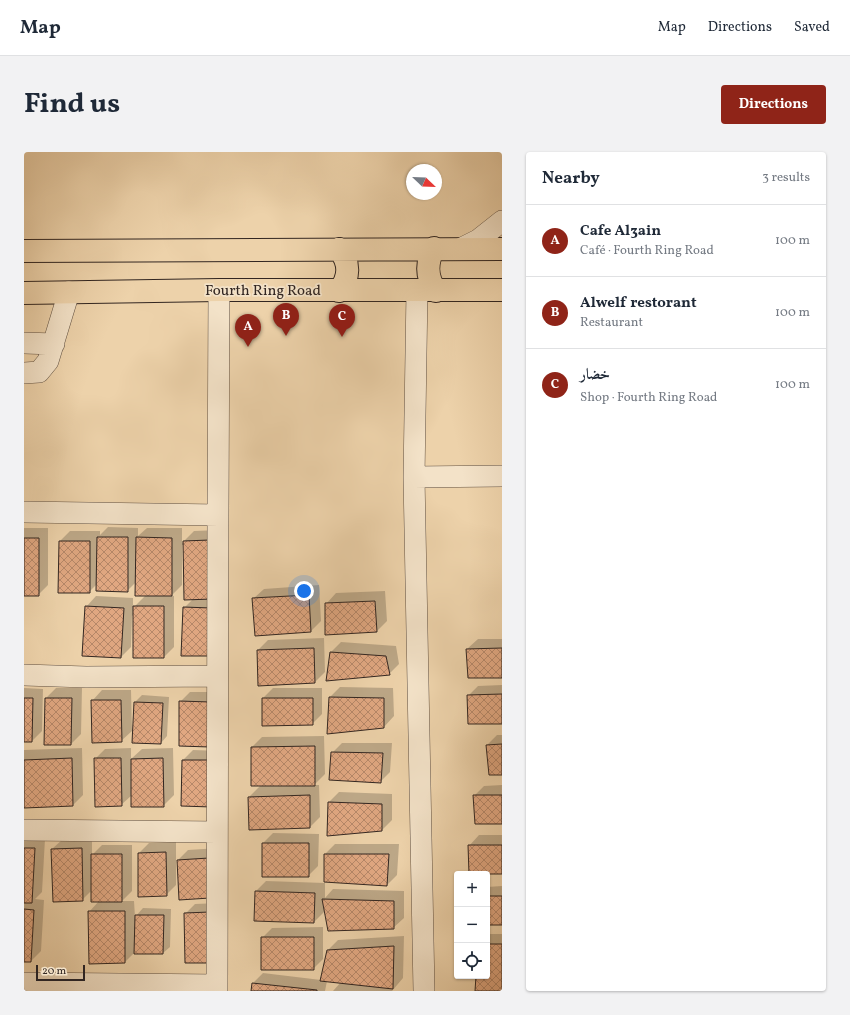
<!DOCTYPE html>
<html lang="en">
<head>
<meta charset="utf-8">
<style>
	:root { --surface:#fff; --page:#f2f2f3; --text:#1f2937; --muted:#747a83; --line:#e0e1e3; --accent:#8f2418 }
	body { margin:0; font-family:Vollkorn,Amiri,serif; background:var(--page); color:var(--text) }
	.controls { position:absolute; right:12px; bottom:12px; display:grid; overflow:hidden; border-radius:4px; box-shadow:0 1px 3px #0004 }
	.controls button { width:36px; height:36px; display:grid; place-items:center; padding:0; border:0; border-bottom:1px solid var(--line); background:var(--surface); color:var(--text); font:20px sans-serif }
	.compass { position:absolute; left:382px; top:12px; width:36px; height:36px; border-radius:50%; background:var(--surface); box-shadow:0 1px 3px #0004; rotate:113deg }
	.scale { position:absolute; left:12px; bottom:10px; width:49px; box-sizing:border-box; padding-left:4px; border:2px solid #322621; border-top:0; font-size:11px; line-height:14px; white-space:nowrap; color:#322621; -webkit-text-stroke:3px #f3e2c8; paint-order:stroke }
	.you { position:absolute; left:280px; top:439px; width:14px; height:14px; margin:-10px; border:3px solid #fff; border-radius:50%; background:#1a73e8; box-shadow:0 0 0 6px #1a73e833 }
	.badge { display:grid; place-items:center; width:26px; height:26px; border-radius:50%; background:var(--accent); color:#fff; font-size:13px; font-weight:700 }
	.pin { position:absolute; translate:-50% -33px; filter:drop-shadow(0 1px 2px #0008) }
	.pin::after { content:''; position:absolute; top:21px; width:14px; height:12px; background:inherit; clip-path:polygon(0 0,100% 0,50% 100%) }
	.list { margin:0; padding:0; list-style:none }
	h2 { display:flex; justify-content:space-between; align-items:center; height:52px; margin:0; padding:0 16px; font-size:17px }
	h2 small { font-size:13px; font-weight:400; color:var(--muted) }
	.list li { display:grid; grid-template-columns:26px 1fr auto; gap:12px; align-items:center; box-sizing:border-box; height:72px; padding:0 16px; border-top:1px solid var(--line) }
	.list b { display:block; font-size:15px; white-space:nowrap }
	.list p { margin:0; font-size:13px; white-space:nowrap; color:var(--muted) }
	.list em { font-size:13px; font-style:normal; color:var(--muted) }
	.icon { flex:none; width:22px; height:22px; fill:none; stroke:currentColor; stroke-width:2; stroke-linecap:round; stroke-linejoin:round }
	.map { position:relative; flex:none; width:478px; height:839px; overflow:hidden; border-radius:4px }
	header { display:flex; align-items:center; gap:24px; box-sizing:border-box; height:56px; padding:0 20px; background:var(--surface); border-bottom:1px solid var(--line) }
	header strong { font-size:19px }
	nav { display:flex; gap:22px; margin-inline-start:auto; font-size:14px }
	.intro { display:flex; align-items:center; justify-content:space-between; box-sizing:border-box; height:96px; padding:0 24px }
	h1 { margin:0; font-size:28px }
	.button { padding:10px 18px; border-radius:4px; background:var(--accent); color:#fff; font-size:14px; font-weight:700 }
	main { display:flex; gap:24px; padding:0 24px }
	aside { flex:1; background:var(--surface); border-radius:4px; box-shadow:0 1px 3px #0004 }
	.map>svg:first-child { display:block }
	.shadow { fill:#0003 }
	.building { fill:url(#building-cross-hatch); stroke:#322621 }
	.lines { fill:none; stroke-linecap:round; stroke-linejoin:round }
	.minor-casing { stroke:#615143; stroke-width:22 }
	.major-casing { stroke:#322621; stroke-width:24 }
	.minor { stroke:#f3e2c8; stroke-width:21 }
	.major { stroke:#edd2aa; stroke-width:22 }
	.labels { text-anchor:middle; stroke-width:3.5; stroke-linejoin:round; paint-order:stroke }
	.street-label { font-size:15px; fill:#322621; stroke:#f3e2c8 }
</style>
</head>
<body>
<header>
<strong>Map</strong>
<nav><a>Map</a><a>Directions</a><a>Saved</a></nav>
</header>
<div class="intro"><h1>Find us</h1><a class="button">Directions</a></div>
<main>
<div class="map">
<svg width="478" height="839" viewBox="0 0 478 839">
	<defs>
		<pattern id="building-cross-hatch" width="8" height="8" patternUnits="userSpaceOnUse"><rect width="8" height="8" fill="#e0a781"/><path d="M0 0l8 8M0 8l8-8" fill="none" stroke="#b68869"/></pattern>
	</defs>
	<rect width="100%" height="100%" fill="#edd2aa"/>
	<filter id="stains"><feTurbulence type="fractalNoise" baseFrequency=".005" numOctaves="4"/><feColorMatrix values="0 0 0 0 .2 0 0 0 0 .09 0 0 0 0 .02 0 0 0 .5 -.17"/></filter>
	<radialGradient id="worn" r=".72"><stop offset=".6" stop-color="#630" stop-opacity="0"/><stop offset="1" stop-color="#630" stop-opacity=".3"/></radialGradient>
	<path class="shadow" d="M 84,375 L 114,376 L 114,384 L 123,376 L 158,376 L 158,391 L 170,379 L 196,378 L 195,493 L 160,456 L 169,447 L 160,393 L 158,393 L 158,433 L 147,444 L 150,444 L 150,495 L 140,505 L 108,463 L 107,495 L 97,505 L 62,455 L 72,444 L 109,446 L 109,456 L 122,443 L 112,430 L 103,439 L 73,432 L 65,440 L 36,389 L 46,379 L 76,379 L 76,383 Z
		M 0,376 L 24,376 L 24,433 L 14,443 L 0,443 Z
		M 295,433 L 297,469 L 287,479 L 229,447 L 240,437 Z
		M 361,439 L 363,469 L 353,479 L 302,452 L 312,441 Z
		M 300,486 L 301,520 L 291,530 L 234,498 L 244,488 Z
		M 454,487 L 478,487 L 478,525 L 443,497 Z
		M 317,490 L 372,494 L 375,512 L 365,522 L 303,527 L 307,500 Z
		M 478,533 L 478,571 L 444,544 L 454,534 Z
		M 316,535 L 369,536 L 370,564 L 360,575 L 306,545 Z
		M 0,536 L 19,537 L 18,579 L 8,589 L 0,589 Z
		M 32,536 L 58,536 L 57,582 L 47,592 L 22,546 Z
		M 249,536 L 298,536 L 298,562 L 288,572 L 239,546 Z
		M 78,538 L 107,538 L 108,579 L 97,589 L 68,549 Z
		M 166,540 L 196,540 L 195,584 L 156,550 Z
		M 118,543 L 145,545 L 143,584 L 137,591 L 111,550 Z
		M 473,583 L 478,583 L 478,622 L 463,593 Z
		M 300,584 L 301,622 L 290,633 L 295,633 L 296,665 L 286,675 L 225,676 L 225,645 L 237,633 L 228,633 L 228,595 L 238,585 Z
		M 318,591 L 368,591 L 366,620 L 356,630 L 308,601 Z
		M 58,596 L 59,643 L 49,653 L 0,655 L 0,598 Z
		M 107,596 L 107,607 L 118,597 L 149,596 L 150,643 L 139,654 L 108,643 L 97,653 L 71,607 L 81,597 Z
		M 169,598 L 198,599 L 198,643 L 159,608 Z
		M 478,633 L 478,671 L 450,644 L 460,634 Z
		M 315,640 L 368,642 L 368,668 L 358,678 L 304,683 L 305,650 Z
		M 249,681 L 295,682 L 294,714 L 284,724 L 239,691 Z
		M 455,683 L 478,683 L 478,721 L 445,694 Z
		M 0,686 L 21,687 L 18,740 L 11,747 L 20,748 L 17,799 L 7,809 L 0,809 Z
		M 68,686 L 68,703 L 78,693 L 108,693 L 108,739 L 98,749 L 110,749 L 111,765 L 119,756 L 147,757 L 146,795 L 139,801 L 110,801 L 101,810 L 65,760 L 75,749 L 68,738 L 58,748 L 28,697 L 39,687 Z
		M 152,690 L 152,733 L 142,743 L 115,701 L 125,691 Z
		M 311,692 L 375,692 L 373,723 L 363,733 L 301,729 L 301,702 Z
		M 195,696 L 196,735 L 154,708 L 164,698 Z
		M 242,729 L 301,731 L 301,746 L 309,737 L 380,739 L 380,766 L 369,776 L 301,759 L 290,770 L 232,739 Z
		M 478,734 L 478,772 L 463,772 L 463,735 Z
		M 196,751 L 197,799 L 161,762 L 171,752 Z
		M 299,775 L 299,807 L 289,817 L 238,786 L 248,776 Z
		M 464,782 L 478,782 L 478,839 L 452,839 L 453,824 L 463,824 Z
		M 380,784 L 379,826 L 368,839 L 309,839 L 317,830 L 303,829 L 301,839 L 228,839 L 229,831 L 239,821 L 297,828 L 304,798 L 314,788 Z"/>
	<path class="building" d="M 73,385 L 104,385 L 104,440 L 72,439 Z
		M 112,385 L 148,386 L 148,444 L 111,444 Z
		M 0,386 L 15,386 L 15,444 L 0,444 Z
		M 186,388 L 188,447 L 160,448 L 159,389 Z
		M 35,389 L 66,389 L 66,441 L 34,441 Z
		M 285,443 L 287,480 L 231,484 L 228,446 Z
		M 351,449 L 353,480 L 301,483 L 301,451 Z
		M 61,454 L 100,456 L 97,506 L 58,504 Z
		M 109,454 L 140,454 L 140,506 L 109,506 Z
		M 159,455 L 187,456 L 185,504 L 157,504 Z
		M 290,496 L 291,531 L 234,534 L 233,498 Z
		M 478,496 L 478,526 L 444,526 L 442,497 Z
		M 306,500 L 362,504 L 366,523 L 302,529 Z
		M 478,542 L 478,572 L 444,572 L 443,543 Z
		M 305,545 L 360,546 L 360,576 L 303,582 Z
		M 0,546 L 9,546 L 8,590 L 0,590 Z
		M 21,546 L 48,546 L 47,593 L 20,593 Z
		M 238,546 L 289,546 L 289,573 L 238,574 Z
		M 67,548 L 97,548 L 98,590 L 68,591 Z
		M 155,549 L 187,550 L 186,595 L 155,594 Z
		M 110,550 L 139,551 L 137,592 L 108,591 Z
		M 478,592 L 478,623 L 465,623 L 462,593 Z
		M 291,594 L 291,634 L 227,634 L 227,595 Z
		M 307,600 L 359,601 L 357,631 L 305,628 Z
		M 48,606 L 49,654 L 0,656 L 0,608 Z
		M 70,606 L 97,606 L 98,654 L 71,655 Z
		M 139,606 L 140,655 L 107,655 L 107,607 Z
		M 158,608 L 189,608 L 188,655 L 157,654 Z
		M 286,643 L 286,676 L 225,678 L 224,645 Z
		M 449,643 L 478,643 L 478,672 L 451,672 Z
		M 304,650 L 358,652 L 358,679 L 303,684 Z
		M 238,691 L 285,691 L 285,725 L 238,725 Z
		M 444,693 L 478,693 L 478,722 L 445,722 Z
		M 0,696 L 11,696 L 8,751 L 0,751 Z
		M 58,696 L 59,749 L 29,750 L 27,697 Z
		M 142,700 L 143,744 L 114,745 L 114,701 Z
		M 67,702 L 98,702 L 98,750 L 67,750 Z
		M 300,702 L 365,702 L 363,734 L 300,730 Z
		M 185,706 L 186,746 L 155,748 L 153,708 Z
		M 231,739 L 291,741 L 290,771 L 230,769 Z
		M 463,744 L 478,744 L 478,773 L 463,773 Z
		M 298,747 L 370,749 L 370,777 L 304,779 Z
		M 0,757 L 10,758 L 7,810 L 0,810 Z
		M 64,759 L 101,759 L 101,811 L 65,812 Z
		M 186,760 L 187,811 L 161,811 L 160,761 Z
		M 111,763 L 140,763 L 139,802 L 110,802 Z
		M 237,785 L 290,785 L 290,818 L 237,818 Z
		M 463,792 L 478,792 L 478,839 L 451,839 L 452,824 L 463,824 Z
		M 370,794 L 369,837 L 296,829 L 303,798 Z
		M 228,831 L 293,838 L 293,839 L 227,839 Z"/>
	<g class="lines">
		<defs>
			<path id="minor" d="M 438,96 L 454,88 L 478,69
				M 393,139 L 390,325 L 400,839
				M 0,191 L 30,192
				M 0,221 L 15,220 L 24,209 L 45,140
				M 390,325 L 478,324
				M 0,360 L 194,363 L 195,138
				M 0,523 L 62,525 L 193,524
				M 0,678 L 193,680
				M 0,831 L 193,833
				M 193,839 L 194,363"/>
			<path id="major" d="M 410,96 C 402,111 402,125 412,139
				M 0,99 L 478,97
				M 315,139 C 326,125 326,111 315,97
				M 0,141 L 195,138 L 478,138"/>
		</defs>
		<use href="#minor" class="minor-casing"/>
		<use href="#major" class="major-casing"/>
		<use href="#minor" class="minor"/>
		<use href="#major" class="major"/>
	</g>
	<g class="labels">
		<g class="street-label">
			<text x="239" y="143">Fourth Ring Road</text>
		</g>
	</g>
	<rect width="100%" height="100%" filter="url(#stains)"/>
	<rect width="100%" height="100%" fill="url(#worn)"/>
</svg>
<div class="controls">
<button>+</button>
<button>−</button>
<button><svg class="icon" aria-label="locate" viewBox="0 0 24 24"><circle cx="12" cy="12" r="6"/><path d="M12 2v4M12 18v4M2 12h4M18 12h4"/></svg></button>
</div>
<svg class="compass" viewBox="-18 -18 36 36"><path d="M0-13l5 13h-10z" fill="#e53935"/><path d="M0 13l5-13h-10z" fill="#747a83"/></svg>
<div class="scale">20 m</div>
<div class="you"></div>
<div class="pin badge" style="left:224px;top:195px">A</div>
<div class="pin badge" style="left:262px;top:184px">B</div>
<div class="pin badge" style="left:318px;top:185px">C</div>
</div>
<aside>
<h2>Nearby<small>3 results</small></h2>
<ul class="list">
<li><span class="badge">A</span><div><b>Cafe Al3ain</b><p>Café · Fourth Ring Road</p></div><em>100 m</em></li>
<li><span class="badge">B</span><div><b>Alwelf restorant</b><p>Restaurant</p></div><em>100 m</em></li>
<li><span class="badge">C</span><div><b>خضار</b><p>Shop · Fourth Ring Road</p></div><em>100 m</em></li>
</ul>
</aside>
</main>
</body>
</html>
